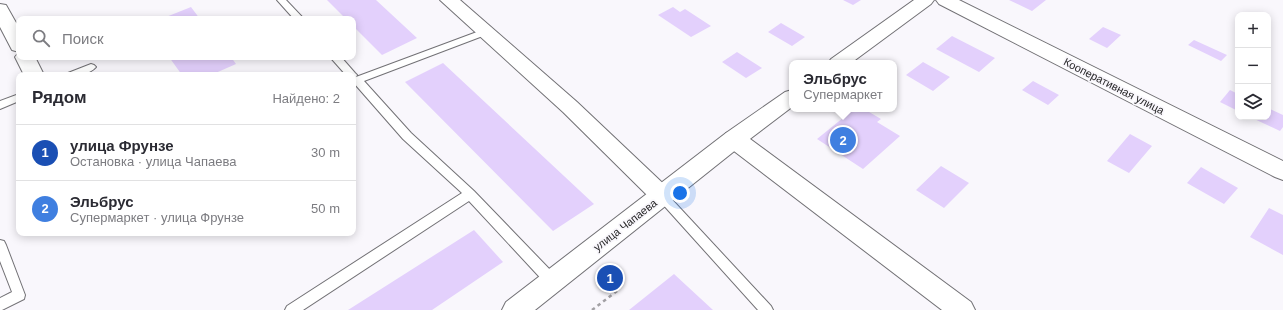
<!DOCTYPE html>
<html lang="ru">
<head>
<meta charset="utf-8">
<style>
	:root { --surface:#fff; --page:#f7f7f7; --text:#2b2b33; --muted:#7c7c81; --line:#e1e1e2; --accent:#d93025 }
	body { margin:0; font-family:Helvetica,sans-serif; background:var(--page); color:var(--text) }
	.controls { position:absolute; right:12px; top:12px; display:grid; overflow:hidden; border-radius:8px; box-shadow:0 2px 10px #0003 }
	.controls button { width:36px; height:36px; display:grid; place-items:center; padding:0; border:0; border-bottom:1px solid var(--line); background:var(--surface); color:var(--text); font:20px sans-serif }
	.you { position:absolute; left:680px; top:193px; width:14px; height:14px; margin:-10px; border:3px solid #fff; border-radius:50%; background:#1a73e8; box-shadow:0 0 0 6px #1a73e833 }
	.badge { display:grid; place-items:center; width:26px; height:26px; border-radius:50%; background:var(--accent); color:#fff; font-size:13px; font-weight:700 }
	.pin { position:absolute; translate:-50% -50%; border:2px solid #fff; box-shadow:0 1px 4px #0006 }
	.popup { position:absolute; left:789px; top:60px; width:108px; height:52px; box-sizing:border-box; display:grid; place-content:center; border-radius:8px; background:var(--surface); filter:drop-shadow(0 1px 3px #0005); font-size:13px; white-space:nowrap; color:var(--muted) }
	.popup b { font-size:15px; color:var(--text) }
	.popup::after { content:''; position:absolute; left:50%; top:100%; margin-left:-8px; border:8px solid transparent; border-top-color:var(--surface) }
	.list { margin:0; padding:0; list-style:none }
	h2 { display:flex; justify-content:space-between; align-items:center; height:52px; margin:0; padding:0 16px; font-size:17px }
	h2 small { font-size:13px; font-weight:400; color:var(--muted) }
	.list li { display:grid; grid-template-columns:26px 1fr auto; gap:12px; align-items:center; box-sizing:border-box; height:56px; padding:0 16px; border-top:1px solid var(--line) }
	.list b { display:block; font-size:15px; white-space:nowrap }
	.list p { margin:0; font-size:13px; white-space:nowrap; color:var(--muted) }
	.list em { font-size:13px; font-style:normal; color:var(--muted) }
	.icon { flex:none; width:22px; height:22px; fill:none; stroke:currentColor; stroke-width:2; stroke-linecap:round; stroke-linejoin:round }
	.map { position:relative; flex:none; width:1283px; height:310px; overflow:hidden }
	.search { position:absolute; background:var(--surface); box-shadow:0 2px 10px #0003; left:16px; top:16px; width:340px; height:44px; display:flex; align-items:center; gap:10px; box-sizing:border-box; padding:0 14px; border-radius:8px; color:var(--muted); font-size:15px }
	.panel { position:absolute; background:var(--surface); box-shadow:0 2px 10px #0003; left:16px; top:72px; width:340px; height:164px; border-radius:8px }
	.map>svg:first-child { display:block }
	.building { fill:#e3d0fc }
	.lines { fill:none; stroke-linecap:round; stroke-linejoin:round }
	.lane-casing { stroke:#727175; stroke-width:2 }
	.street-casing { stroke:#727175; stroke-width:2 }
	.secondary-casing { stroke:#727175; stroke-width:2 }
	.path { stroke:#a2a0a4; stroke-width:2.5; stroke-dasharray:3.5 3.5; stroke-linecap:butt }
	.lane { fill:#fff; fill-rule:evenodd }
	.street { fill:#fff; fill-rule:evenodd }
	.secondary { fill:#fff; fill-rule:evenodd }
	.labels { text-anchor:middle; stroke-width:3.5; stroke-linejoin:round; paint-order:stroke }
	.street-label { font-size:11px; fill:#272728; stroke:#f9f7fc }
</style>
</head>
<body>
<div class="map">
<svg width="1283" height="310" viewBox="0 0 1283 310">
	<rect width="100%" height="100%" fill="#f9f7fc"/>
	<path class="building" d="M 327,0 L 376,0 L 417,38 L 382,55 L 353,26 L 353,19 L 346,19 Z
		M 843,0 L 861,0 L 853,5 Z
		M 1009,0 L 1046,0 L 1032,11 Z
		M 191,7 L 200,19 L 161,19 Z
		M 673,7 L 680,12 L 685,9 L 711,26 L 691,37 L 658,15 Z
		M 781,23 L 805,37 L 792,46 L 768,32 Z
		M 1103,27 L 1121,35 L 1107,48 L 1089,39 Z
		M 952,36 L 995,58 L 979,72 L 936,49 Z
		M 1194,40 L 1227,55 L 1221,61 L 1188,45 Z
		M 737,52 L 762,68 L 746,78 L 722,62 Z
		M 169,57 L 231,57 L 236,64 L 211,75 L 182,75 Z
		M 923,62 L 950,77 L 933,91 L 906,75 Z
		M 443,63 L 594,204 L 553,231 L 405,82 Z
		M 1033,81 L 1059,95 L 1048,105 L 1022,90 Z
		M 1230,90 L 1238,94 L 1238,111 L 1220,102 Z
		M 1268,108 L 1283,115 L 1283,127 L 1280,131 L 1250,117 L 1268,117 Z
		M 854,109 L 864,109 L 881,119 L 877,122 L 900,136 L 863,169 L 817,139 Z
		M 1130,134 L 1152,146 L 1129,173 L 1107,161 Z
		M 941,166 L 969,183 L 944,208 L 916,190 Z
		M 1201,167 L 1238,188 L 1224,204 L 1187,183 Z
		M 1269,208 L 1283,215 L 1283,255 L 1250,237 Z
		M 474,230 L 503,262 L 432,310 L 348,310 Z
		M 674,274 L 713,310 L 629,310 Z"/>
	<g class="lines">
		<defs>
			<path id="lane" d="M 277,0 L 286,0 L 304,19 L 294,19 Z
				M 485,29 L 488,30 L 490,32 L 488,34 L 364,81 L 411,133 L 474,191 L 557,277 L 558,281 L 557,285 L 552,287 L 547,285 L 469,201 L 303,310 L 285,310 L 287,306 L 462,193 L 403,139 L 353,82 L 353,75 L 346,75 L 330,57 L 341,57 L 355,73 L 357,75 L 356,77 Z
				M 91,64 L 94,65 L 96,67 C 89,75 76,75 66,75 L 68,73 Z
				M 19,94 L 19,101 L 0,109 L 0,101 Z
				M 662,191 L 666,193 L 771,306 L 773,310 L 758,310 L 658,199 L 656,196 L 658,193 Z
				M 0,240 L 4,241 L 6,245 L 25,295 L 24,299 L 2,310 L 0,310 L 0,298 L 12,292 L 0,261 Z"/>
			<path id="street" d="M 440,0 L 460,0 L 577,102 L 670,190 L 674,196 L 670,202 L 662,205 L 654,202 L 563,112 Z
				M 936,0 L 959,0 L 1283,161 L 1283,180 L 1275,177 L 939,4 Z
				M 0,4 L 6,5 L 19,28 L 19,52 L 12,50 L 0,27 Z
				M 19,52 L 19,57 L 35,57 L 44,75 L 24,75 L 15,57 Z
				M 734,131 L 742,133 L 971,302 L 975,310 L 942,310 L 726,145 L 723,139 L 726,133 Z"/>
			<path id="secondary" d="M 914,0 L 934,0 L 931,4 L 851,63 L 828,63 L 831,59 Z
				M 792,90 L 792,107 L 742,145 L 535,310 L 502,310 L 506,302 L 726,133 L 785,92 Z"/>
		</defs>
		<use href="#lane" class="lane-casing"/>
		<use href="#street" class="street-casing"/>
		<use href="#secondary" class="secondary-casing"/>
		<path class="path" d="M 592,310 L 617,291"/>
		<use href="#lane" class="lane"/>
		<use href="#street" class="street"/>
		<use href="#secondary" class="secondary"/>
	</g>
	<g class="labels">
		<g class="street-label">
			<text transform="translate(1114 86) rotate(27)" y="4">Кооперативная улица</text>
			<text transform="translate(625 225) rotate(-38)" y="4">улица Чапаева</text>
		</g>
	</g>
</svg>
<div class="controls">
<button>+</button>
<button>−</button>
<button><svg class="icon" aria-label="layers" viewBox="0 0 24 24"><path d="M12 4l9 5-9 5-9-5zM3 14l9 5 9-5"/></svg></button>
</div>
<div class="you"></div>
<div class="pin badge" style="left:610px;top:278px;background:#1a4fb4">1</div>
<div class="pin badge" style="left:843px;top:140px;background:#3f7fe0">2</div>
<div class="popup"><b>Эльбрус</b>Супермаркет</div>
<div class="search"><svg class="icon" aria-label="search" viewBox="0 0 24 24"><circle cx="10" cy="10" r="6"/><path d="M15 15l6 6"/></svg>Поиск</div>
<section class="panel">
<h2>Рядом<small>Найдено: 2</small></h2>
<ul class="list">
<li><span class="badge" style="background:#1a4fb4">1</span><div><b>улица Фрунзе</b><p>Остановка · улица Чапаева</p></div><em>30 m</em></li>
<li><span class="badge" style="background:#3f7fe0">2</span><div><b>Эльбрус</b><p>Супермаркет · улица Фрунзе</p></div><em>50 m</em></li>
</ul>
</section>
</div>
</body>
</html>
